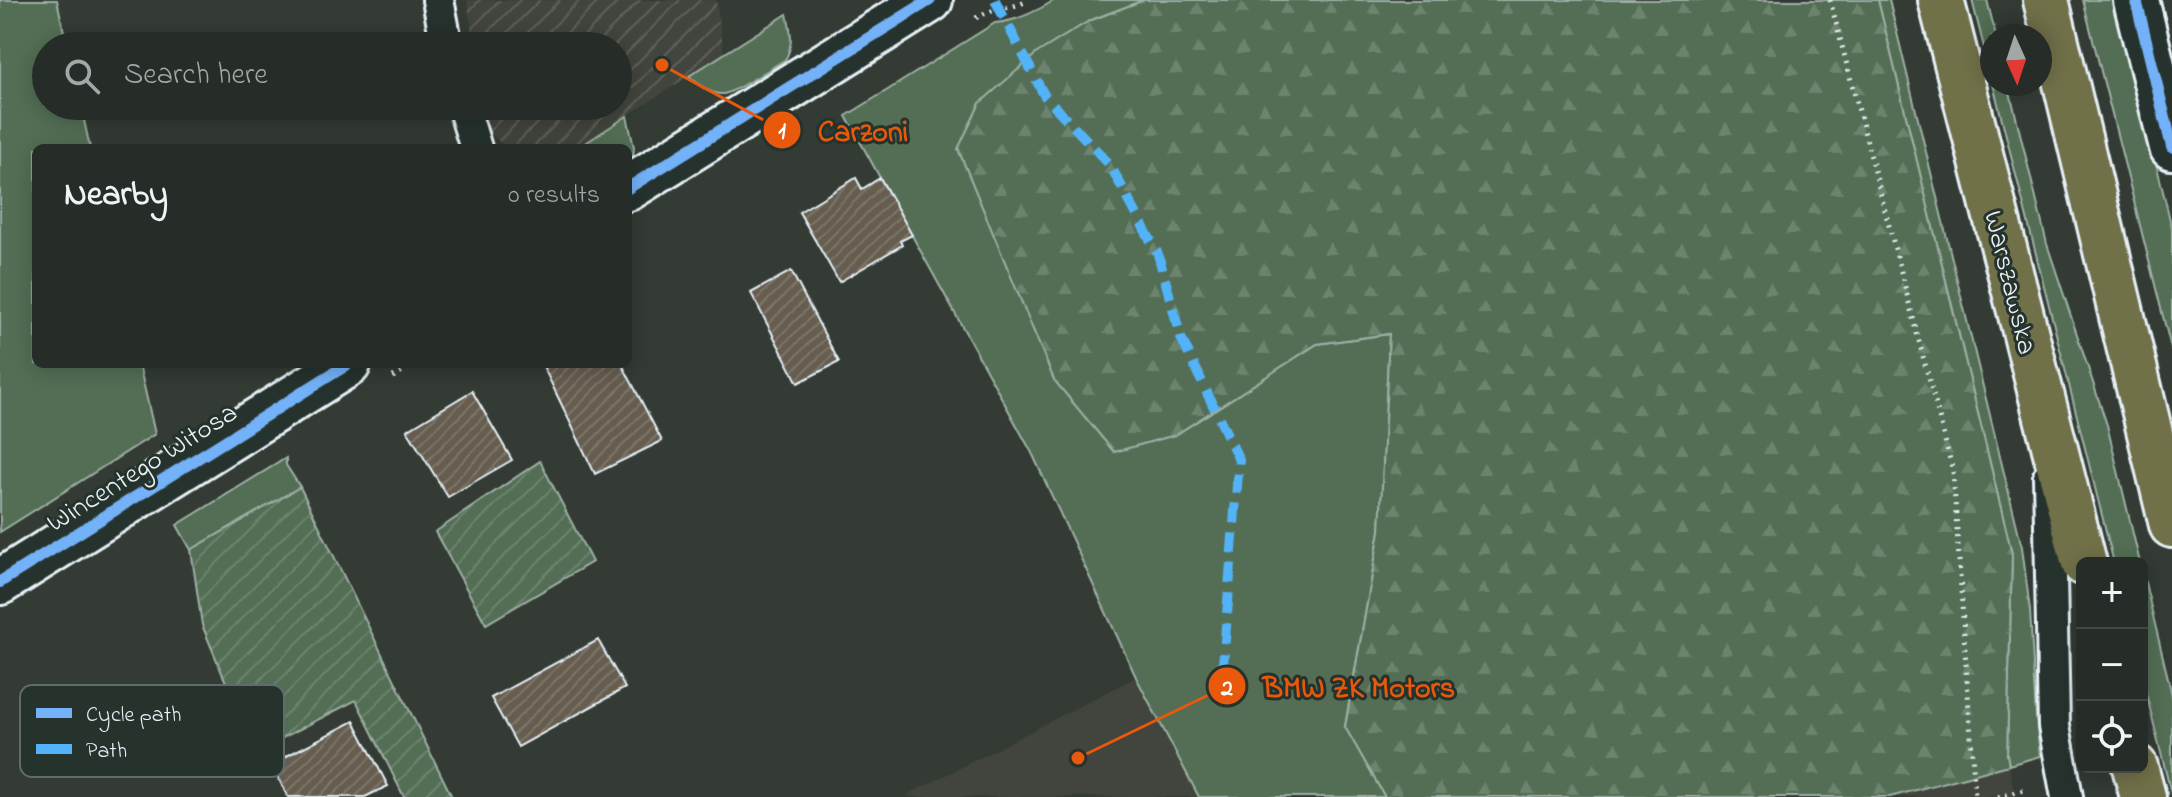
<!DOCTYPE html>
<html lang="en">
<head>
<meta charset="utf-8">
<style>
	:root { --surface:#262c27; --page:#2e342f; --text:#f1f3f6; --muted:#a4a7a7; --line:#424844 }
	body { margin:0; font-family:"Indie Flower",sans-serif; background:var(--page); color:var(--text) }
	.controls { position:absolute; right:24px; bottom:24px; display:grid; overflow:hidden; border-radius:12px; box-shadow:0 4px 20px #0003 }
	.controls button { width:72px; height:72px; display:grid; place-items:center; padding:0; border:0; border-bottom:2px solid var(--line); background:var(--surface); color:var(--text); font:40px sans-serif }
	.compass { position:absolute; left:1980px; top:24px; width:72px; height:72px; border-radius:50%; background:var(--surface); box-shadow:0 4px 20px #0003; rotate:177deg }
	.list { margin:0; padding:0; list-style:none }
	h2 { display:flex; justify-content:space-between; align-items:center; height:104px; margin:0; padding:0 32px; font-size:34px }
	h2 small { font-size:26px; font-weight:400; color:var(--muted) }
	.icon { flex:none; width:44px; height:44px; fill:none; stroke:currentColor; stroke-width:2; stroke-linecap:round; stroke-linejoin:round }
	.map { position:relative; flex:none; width:2172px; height:797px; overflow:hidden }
	.search { position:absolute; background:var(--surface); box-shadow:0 4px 20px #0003; left:32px; top:32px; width:600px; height:88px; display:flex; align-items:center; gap:20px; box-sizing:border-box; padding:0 28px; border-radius:44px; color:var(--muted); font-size:30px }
	.panel { position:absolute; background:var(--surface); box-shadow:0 4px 20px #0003; left:32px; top:144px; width:600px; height:224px; border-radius:12px }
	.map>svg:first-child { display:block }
	.built { fill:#42453c }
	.industrial { fill:url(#industrial-furrows) }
	.grass { fill:#536e55; stroke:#9eb0a6; stroke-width:2 }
	.forest { fill:url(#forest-firs); stroke:#9eb0a6; stroke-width:2 }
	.garden { fill:url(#garden-furrows); stroke:#9eb0a6; stroke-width:2 }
	.building { fill:url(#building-hatch); stroke:#e8f1f8; stroke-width:2 }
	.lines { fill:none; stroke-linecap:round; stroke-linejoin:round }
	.lane-casing { stroke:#e8f1f8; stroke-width:36 }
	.street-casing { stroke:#e8f1f8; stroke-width:50 }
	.secondary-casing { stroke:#e8f1f8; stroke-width:50 }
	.primary-casing { stroke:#e8f1f8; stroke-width:50 }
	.path { stroke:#e8f1f8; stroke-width:5; stroke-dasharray:2 6; stroke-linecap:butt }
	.lane { stroke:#26332d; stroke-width:30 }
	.street { stroke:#26332d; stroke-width:44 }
	.secondary { stroke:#26332d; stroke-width:44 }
	.primary { stroke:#70704a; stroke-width:44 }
	.quiet { stroke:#52b3f8; stroke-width:10; stroke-dasharray:20 10; stroke-linecap:butt }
	.cycleway-casing { stroke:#26332d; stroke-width:17 }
	.cycleway { stroke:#73b2f8; stroke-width:12 }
	.labels { text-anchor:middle; stroke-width:6; stroke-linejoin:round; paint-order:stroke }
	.street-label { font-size:28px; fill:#e8f1f8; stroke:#26332d }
	.key { fill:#26332d; stroke:#606c6a; stroke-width:2 }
	.key-label { font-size:22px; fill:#e8f1f8 }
	.leader { fill:none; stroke:#e8590c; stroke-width:3 }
	.callout-dot { fill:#e8590c; stroke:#26332d; stroke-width:3 }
	.mark-label { font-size:24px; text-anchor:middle; font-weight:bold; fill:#fff }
	.callout-label { font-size:30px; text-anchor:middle; font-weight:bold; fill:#e8590c; stroke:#26332d; stroke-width:6; stroke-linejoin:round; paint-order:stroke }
</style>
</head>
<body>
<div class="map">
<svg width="2172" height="797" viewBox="0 0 2172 797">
	<defs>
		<pattern id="industrial-furrows" width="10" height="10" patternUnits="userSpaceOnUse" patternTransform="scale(2)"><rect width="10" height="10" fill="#42453c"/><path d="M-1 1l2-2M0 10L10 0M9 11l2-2" fill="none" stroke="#5d6059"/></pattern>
		<pattern id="forest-firs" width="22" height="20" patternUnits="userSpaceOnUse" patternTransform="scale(2)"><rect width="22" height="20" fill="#536e55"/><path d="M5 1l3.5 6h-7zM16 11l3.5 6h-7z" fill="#6c836e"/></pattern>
		<pattern id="garden-furrows" width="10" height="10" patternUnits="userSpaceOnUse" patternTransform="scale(2)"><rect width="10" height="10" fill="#536e55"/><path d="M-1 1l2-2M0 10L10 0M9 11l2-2" fill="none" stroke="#6c836e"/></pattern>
		<pattern id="building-hatch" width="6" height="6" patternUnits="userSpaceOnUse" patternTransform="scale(2)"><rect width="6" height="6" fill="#665d4f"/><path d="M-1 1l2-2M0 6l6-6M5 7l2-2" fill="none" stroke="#7c7569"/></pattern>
	</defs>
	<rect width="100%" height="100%" fill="#333b34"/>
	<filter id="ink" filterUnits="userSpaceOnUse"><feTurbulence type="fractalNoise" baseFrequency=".0125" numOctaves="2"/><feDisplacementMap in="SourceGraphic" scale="16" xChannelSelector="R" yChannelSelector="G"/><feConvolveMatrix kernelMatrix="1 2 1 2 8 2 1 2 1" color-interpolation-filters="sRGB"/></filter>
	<g filter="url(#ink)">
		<path class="built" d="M 1136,677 L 1199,797 L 909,797 L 907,795 Z
			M 2009,765 L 2015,797 L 1890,797 Z"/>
		<path class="industrial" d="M 467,0 L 716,0 L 724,53 L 578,148 L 507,148 L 488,132 L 484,106 L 618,106 L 618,46 L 474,46 Z"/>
		<path class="grass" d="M 0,0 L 57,0 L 67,46 L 46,46 L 46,106 L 81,106 L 90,148 L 36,148 L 36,364 L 139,364 L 155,434 L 0,532 Z
			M 1055,0 L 1144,0 L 1089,21 L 1175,435 L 1317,344 L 1389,334 L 1380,531 L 1345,726 L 1385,797 L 1199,797 L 1136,677 L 1032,453 L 846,116 L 995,23 C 1016,22 1037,11 1055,0 Z
			M 1878,0 L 1889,0 L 2022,547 L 2030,610 L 2036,718 L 2040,756 L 2009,765 L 2007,755 L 2012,554 Z
			M 1972,0 L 1987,0 L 1996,36 L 1992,36 L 1992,79 Z
			M 2083,0 L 2116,0 L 2172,228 L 2172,352 Z
			M 787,14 C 791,30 794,45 785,60 C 772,67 735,93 723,94 C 709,95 698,84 689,76 Z
			M 1993,84 L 2008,84 L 2047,244 L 2107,425 L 2140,563 L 2114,563 Z
			M 627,116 L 634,147 L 633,158 L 628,161 L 628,148 L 578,148 Z
			M 286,458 L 286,465 L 300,487 L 191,550 L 177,525 Z
			M 2142,570 L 2172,695 L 2172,797 L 2142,677 Z"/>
		<path class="forest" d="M 1144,0 L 1878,0 L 2012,554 L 2007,755 L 2009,765 L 1890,797 L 1385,797 L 1345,727 L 1380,531 L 1389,334 L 1317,344 L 1175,435 L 1114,452 L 1054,380 L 958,149 L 980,103 L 1037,53 L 1089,21 Z"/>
		<path class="garden" d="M 540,461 L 592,562 L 486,624 L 435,532 Z
			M 300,487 L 452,797 L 404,797 L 356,700 L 255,752 L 202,625 L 191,550 Z"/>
		<path class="building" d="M 856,178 L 862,189 L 880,178 L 912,235 L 900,241 L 902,245 L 839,282 L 799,212 Z
			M 791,271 L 839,362 L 798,383 L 751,293 Z
			M 542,364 L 622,364 L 662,441 L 595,474 Z
			M 472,391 L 512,460 L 448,497 L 407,430 Z
			M 598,640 L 625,688 L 518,747 L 491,698 Z
			M 354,721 L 388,786 L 365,797 L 288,797 L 271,764 Z"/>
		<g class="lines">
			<defs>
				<path id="lane" d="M 438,0 L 447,46
					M 463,106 L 476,148
					M 2049,476 L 2054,726 L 2067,797"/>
				<path id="street" d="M 2136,0 L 2172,147"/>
				<path id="secondary" d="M 628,188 L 930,0
					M 0,582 L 348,364"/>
				<path id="primary" d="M 1941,0 L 2084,563
					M 2046,0 L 2172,525
					M 2135,767 L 2143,797"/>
			</defs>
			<use href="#lane" class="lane-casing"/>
			<use href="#street" class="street-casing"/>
			<use href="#secondary" class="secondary-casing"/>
			<use href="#primary" class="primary-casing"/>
			<path class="path" d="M 1830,0 L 1953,471 L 1975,797
				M 976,18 C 993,7 1012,10 1028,0
				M 393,377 L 413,364
				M 1998,797 L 2024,790"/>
			<use href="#lane" class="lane"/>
			<use href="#street" class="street"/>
			<use href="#secondary" class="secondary"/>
			<use href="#primary" class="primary"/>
			<path class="quiet" d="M 995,0 L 1044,95 L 1110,165 L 1158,254 L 1181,338 L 1239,460 L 1220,704"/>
			<defs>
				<path id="cycleway" d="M 2136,0 L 2172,147
					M 628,188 L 930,0
					M 0,582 L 348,364"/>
			</defs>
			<use href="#cycleway" class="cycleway-casing"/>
			<use href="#cycleway" class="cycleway"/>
		</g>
	</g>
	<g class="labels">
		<g class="street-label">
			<text transform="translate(2012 282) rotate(76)" y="10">Warszawska</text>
			<text transform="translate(141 466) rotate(-32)" y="10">Wincentego Witosa</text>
		</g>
	</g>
	<rect x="20" y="685" width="264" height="92" rx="12" class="key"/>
	<rect x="36" y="708" width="36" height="10" fill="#73b2f8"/>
	<rect x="36" y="744" width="36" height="10" fill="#52b3f8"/>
	<g class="key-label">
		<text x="86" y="721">Cycle path</text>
		<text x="86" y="757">Path</text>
	</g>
	<path class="leader" d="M662 65L782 130M1078 758L1227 686"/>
	<g class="callout-dot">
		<circle cx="662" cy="65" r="8"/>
		<circle cx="1078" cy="758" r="8"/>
		<circle cx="782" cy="130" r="20"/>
		<circle cx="1227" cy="686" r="20"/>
	</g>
	<g class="mark-label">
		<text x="782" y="138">1</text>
		<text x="1227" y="695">2</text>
	</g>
	<g class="callout-label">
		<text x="863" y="141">Carzoni</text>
		<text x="1359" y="697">BMW ZK Motors</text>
	</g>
</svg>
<div class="controls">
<button>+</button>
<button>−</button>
<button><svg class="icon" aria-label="locate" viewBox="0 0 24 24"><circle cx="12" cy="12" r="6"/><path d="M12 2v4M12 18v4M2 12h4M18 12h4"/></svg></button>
</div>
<svg class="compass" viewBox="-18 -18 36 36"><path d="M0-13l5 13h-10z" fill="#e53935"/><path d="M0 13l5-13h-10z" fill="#a4a7a7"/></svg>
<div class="search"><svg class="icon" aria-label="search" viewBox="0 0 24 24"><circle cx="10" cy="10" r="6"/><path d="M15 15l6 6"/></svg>Search here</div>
<section class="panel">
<h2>Nearby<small>0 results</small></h2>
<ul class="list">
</ul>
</section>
</div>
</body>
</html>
